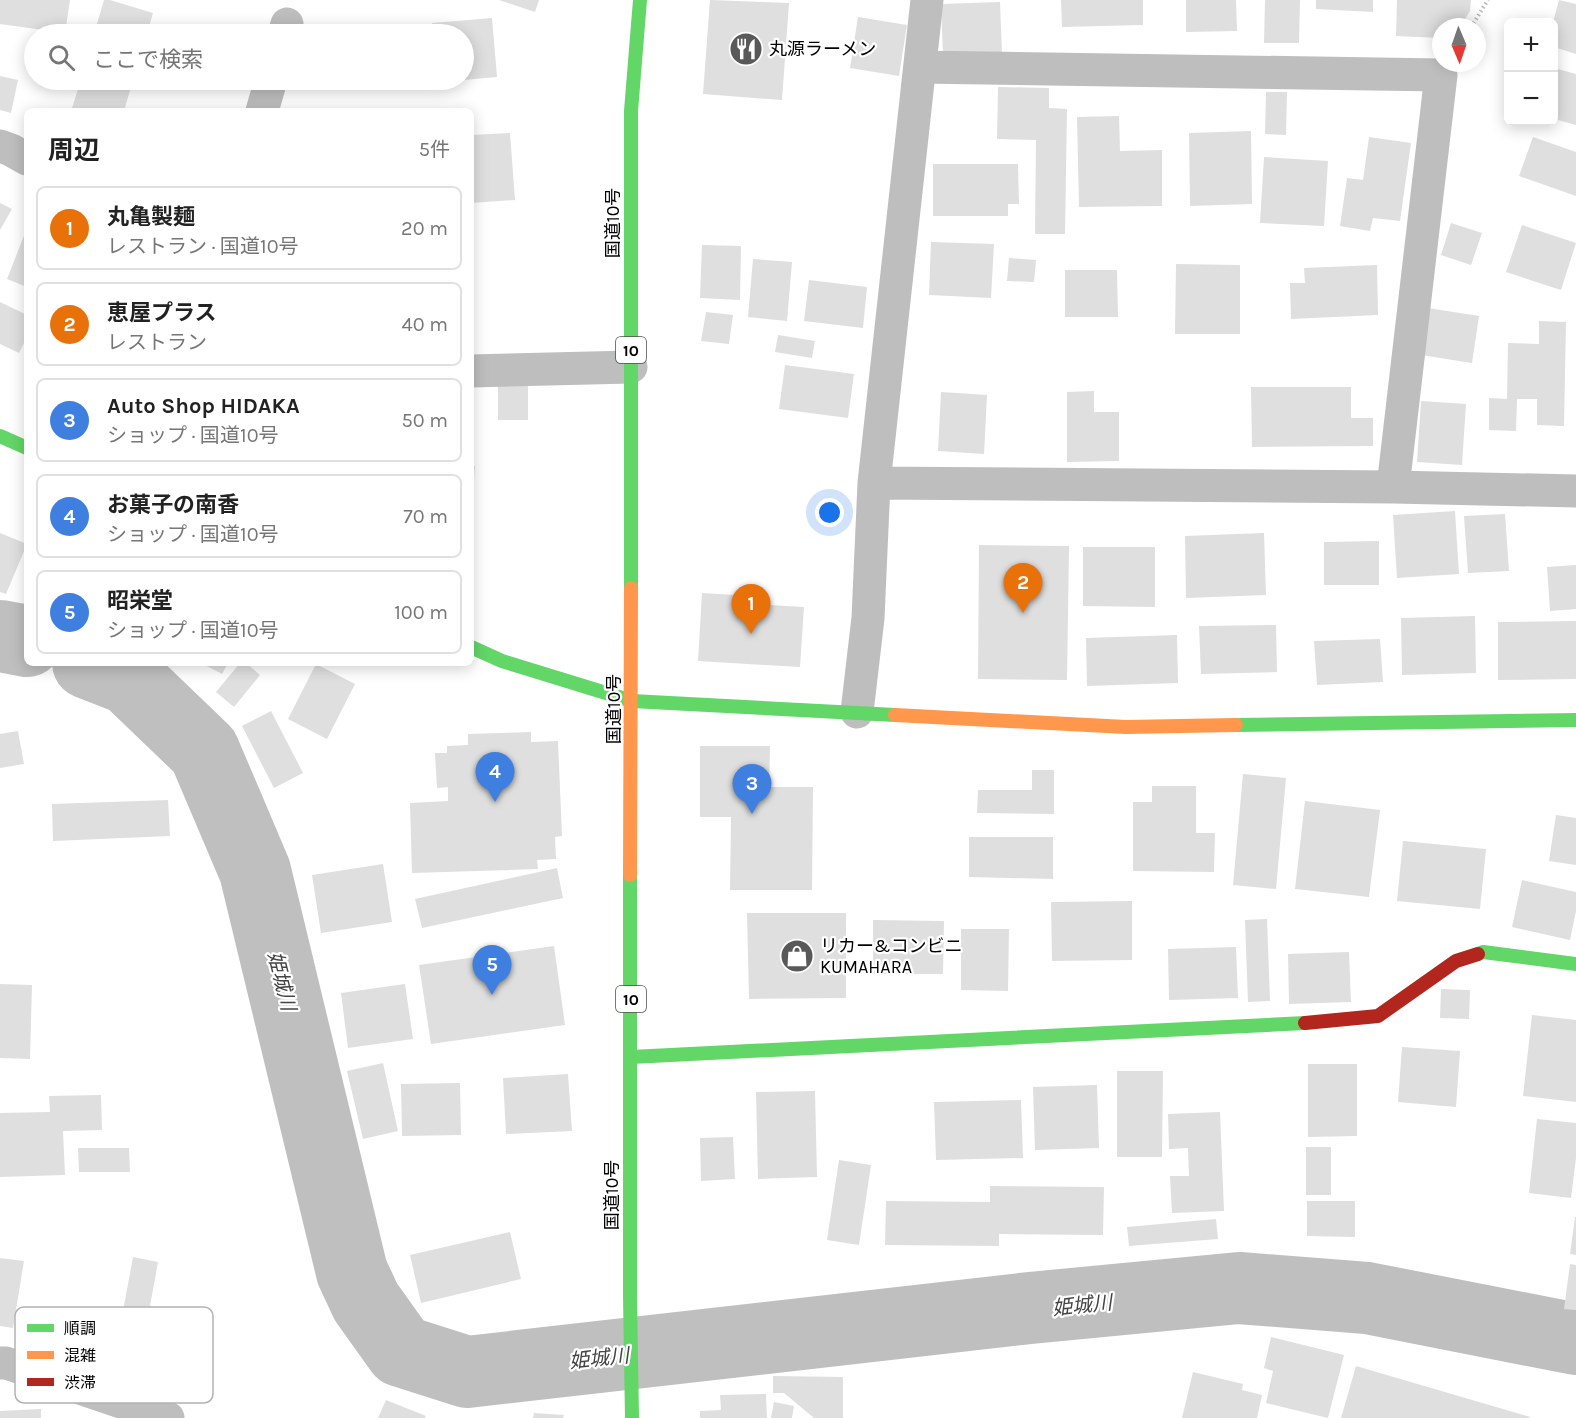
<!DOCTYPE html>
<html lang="ja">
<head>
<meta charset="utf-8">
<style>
	:root { --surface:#fff; --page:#f6f6f6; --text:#222; --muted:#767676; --line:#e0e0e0; --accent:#595959 }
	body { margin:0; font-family:Karla,"Noto Sans JP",sans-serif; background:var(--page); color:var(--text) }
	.controls { position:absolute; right:18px; top:18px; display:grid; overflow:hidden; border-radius:9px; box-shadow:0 3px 15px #0003 }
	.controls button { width:54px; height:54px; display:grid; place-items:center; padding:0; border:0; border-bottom:2px solid var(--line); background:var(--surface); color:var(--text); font:30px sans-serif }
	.compass { position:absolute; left:1432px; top:18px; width:54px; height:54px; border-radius:50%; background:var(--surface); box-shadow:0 3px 15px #0003; rotate:178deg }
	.you { position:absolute; left:830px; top:513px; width:21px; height:21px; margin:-15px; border:4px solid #fff; border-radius:50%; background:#1a73e8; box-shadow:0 0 0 9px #1a73e833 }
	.badge { display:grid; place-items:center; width:39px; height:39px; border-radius:50%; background:var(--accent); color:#fff; font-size:20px; font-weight:700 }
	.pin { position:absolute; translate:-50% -50px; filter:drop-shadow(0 2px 3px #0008) }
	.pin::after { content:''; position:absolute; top:32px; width:21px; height:18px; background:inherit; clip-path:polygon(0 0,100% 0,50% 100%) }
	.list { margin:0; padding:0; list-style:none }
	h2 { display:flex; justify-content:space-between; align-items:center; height:78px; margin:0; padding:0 24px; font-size:26px }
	h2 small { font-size:20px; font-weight:400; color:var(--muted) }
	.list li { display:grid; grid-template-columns:39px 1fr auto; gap:18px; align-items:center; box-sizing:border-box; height:84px; margin:0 12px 12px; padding:0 12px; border:2px solid var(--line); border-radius:9px }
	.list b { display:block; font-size:22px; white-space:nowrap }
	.list p { margin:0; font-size:20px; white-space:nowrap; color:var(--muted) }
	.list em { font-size:20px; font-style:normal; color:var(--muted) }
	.icon { flex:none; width:33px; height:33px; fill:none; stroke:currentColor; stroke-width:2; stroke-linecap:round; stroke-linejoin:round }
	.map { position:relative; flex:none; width:1576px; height:1418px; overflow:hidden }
	.search { position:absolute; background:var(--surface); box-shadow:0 3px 15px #0003; left:24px; top:24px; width:450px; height:66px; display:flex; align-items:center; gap:15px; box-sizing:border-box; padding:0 21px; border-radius:33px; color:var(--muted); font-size:22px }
	.panel { position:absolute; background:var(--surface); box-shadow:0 3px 15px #0003; left:24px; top:108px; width:450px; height:558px; border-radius:9px }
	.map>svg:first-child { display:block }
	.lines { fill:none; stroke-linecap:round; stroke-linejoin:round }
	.river { stroke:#bfbfbf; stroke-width:72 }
	.building { fill:#dfdfdf }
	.path { stroke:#b9b9b9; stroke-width:4; stroke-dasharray:1.5 3; stroke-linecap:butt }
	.street { stroke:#bebebe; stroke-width:33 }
	.fast { stroke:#63d668; stroke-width:14 }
	.slow { stroke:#ff974d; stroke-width:14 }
	.jam { stroke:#b3261e; stroke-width:14 }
	.labels { text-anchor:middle; stroke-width:4.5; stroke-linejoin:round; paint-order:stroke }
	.shield { fill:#fff; stroke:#4c4c4c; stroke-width:1.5 }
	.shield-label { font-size:16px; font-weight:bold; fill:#000 }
	.poi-label { font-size:18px; fill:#000; stroke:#fff; text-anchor:start }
	.street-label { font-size:18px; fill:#000; stroke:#fff }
	.water-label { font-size:20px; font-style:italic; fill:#444; stroke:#fff }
	.key { fill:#fff; stroke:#b2b2b2; stroke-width:1.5 }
	.key-label { font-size:16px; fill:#000 }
</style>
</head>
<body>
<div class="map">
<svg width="1576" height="1418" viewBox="0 0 1576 1418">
	<rect width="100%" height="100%" fill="#fff"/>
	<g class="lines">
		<path class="river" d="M 0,636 L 27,641
			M 88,663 L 129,679 L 204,751 L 255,871 L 352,1272 L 366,1302 L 401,1351 L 467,1372 L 1030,1308 L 1239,1288 L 1367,1298 L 1576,1339"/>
	</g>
	<path class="building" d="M 0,0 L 70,0 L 65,33 L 0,24 Z
		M 104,0 L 110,0 L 153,13 L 147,34 L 94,34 Z
		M 499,0 L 539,0 L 535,12 Z
		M 710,0 L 789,3 L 782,100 L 703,94 Z
		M 1061,0 L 1143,0 L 1143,25 L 1062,27 Z
		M 1186,0 L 1236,0 L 1237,31 L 1186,32 Z
		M 1265,0 L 1300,0 L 1299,43 L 1264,43 Z
		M 1316,0 L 1373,0 L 1373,12 L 1316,9 Z
		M 1397,0 L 1471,0 L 1470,11 L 1460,27 L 1441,27 L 1441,38 L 1396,36 Z
		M 1559,0 L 1576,4 L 1576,54 L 1554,47 L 1553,22 Z
		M 1000,2 L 1002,54 L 943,56 L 941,4 Z
		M 858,17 L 907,25 L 899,76 L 850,68 Z
		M 492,18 L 497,77 L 464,80 L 464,34 L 433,34 L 432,23 Z
		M 1554,68 L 1576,74 L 1576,125 L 1554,119 Z
		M 0,76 L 18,80 L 11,113 L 0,110 Z
		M 81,80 L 133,80 L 124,111 L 71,111 Z
		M 998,87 L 1049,88 L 1049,108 L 1067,109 L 1065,234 L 1035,234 L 1036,140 L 997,139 Z
		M 1266,92 L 1287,92 L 1286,135 L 1265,134 Z
		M 1119,116 L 1120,151 L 1162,150 L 1162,206 L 1079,207 L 1077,117 Z
		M 1251,131 L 1252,204 L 1190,206 L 1189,133 Z
		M 510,133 L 515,200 L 471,203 L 471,135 Z
		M 1369,137 L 1411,143 L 1400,221 L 1373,218 L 1370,231 L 1340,226 L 1347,178 L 1363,180 Z
		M 1533,137 L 1576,152 L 1576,196 L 1519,176 Z
		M 1264,157 L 1328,161 L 1324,226 L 1260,223 Z
		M 933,164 L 1018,164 L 1019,204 L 1008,204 L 1008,216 L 933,216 Z
		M 0,203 L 12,209 L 0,230 Z
		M 1451,223 L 1482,233 L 1471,265 L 1441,255 Z
		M 1522,225 L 1576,243 L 1561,290 L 1506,272 Z
		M 27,228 L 27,287 L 7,279 Z
		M 931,242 L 994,244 L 991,298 L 929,295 Z
		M 702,245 L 741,246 L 740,300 L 700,298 Z
		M 1009,258 L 1036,260 L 1034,282 L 1007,281 Z
		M 753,259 L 792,262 L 787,321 L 748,317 Z
		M 1176,264 L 1240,265 L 1240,334 L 1175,334 Z
		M 1377,265 L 1378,315 L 1291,319 L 1290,283 L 1305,283 L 1304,268 Z
		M 1065,270 L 1117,270 L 1118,317 L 1065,317 Z
		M 809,280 L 867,287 L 863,328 L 804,321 Z
		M 0,302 L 27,315 L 27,337 L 19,353 L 0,344 Z
		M 1428,308 L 1479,316 L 1472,363 L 1421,355 Z
		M 706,312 L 733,315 L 729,344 L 701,341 Z
		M 1539,321 L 1566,322 L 1564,426 L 1537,425 L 1537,399 L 1517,399 L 1516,431 L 1489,430 L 1489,398 L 1507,399 L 1508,343 L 1539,344 Z
		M 778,335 L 815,341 L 812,358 L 775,352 Z
		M 785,365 L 854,374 L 848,418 L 779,409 Z
		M 528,382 L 528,420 L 498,420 L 498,383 Z
		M 1251,387 L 1351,387 L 1351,418 L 1373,418 L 1373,446 L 1252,447 Z
		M 1094,391 L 1094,412 L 1119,412 L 1119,461 L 1067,462 L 1067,392 Z
		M 941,392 L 987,395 L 984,454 L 938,451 Z
		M 1421,401 L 1466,404 L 1462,465 L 1417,462 Z
		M 471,465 L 475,466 L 473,491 L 471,491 Z
		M 1455,511 L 1459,574 L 1397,578 L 1393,515 Z
		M 1505,514 L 1509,571 L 1468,573 L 1464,516 Z
		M 0,533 L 27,544 L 6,594 L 0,592 Z
		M 1264,533 L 1266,595 L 1186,598 L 1185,536 Z
		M 1379,541 L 1379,585 L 1324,585 L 1324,542 Z
		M 979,545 L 1069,546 L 1067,680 L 978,679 Z
		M 1083,547 L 1155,547 L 1155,607 L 1083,606 Z
		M 1576,565 L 1576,609 L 1550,611 L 1547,567 Z
		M 702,593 L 770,597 L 769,605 L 804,607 L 800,667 L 698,661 Z
		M 1475,616 L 1476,673 L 1402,675 L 1401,618 Z
		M 1576,621 L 1576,679 L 1498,680 L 1498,622 Z
		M 1276,625 L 1277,672 L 1201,674 L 1199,626 Z
		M 1177,635 L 1178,683 L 1087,686 L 1086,638 Z
		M 1380,639 L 1383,682 L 1317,685 L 1314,641 Z
		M 201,663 L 228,663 L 222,674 Z
		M 240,663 L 246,663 L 260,675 L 234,707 L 216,692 Z
		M 316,664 L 355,684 L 327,739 L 288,719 Z
		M 271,711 L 303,773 L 274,788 L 242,726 Z
		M 18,731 L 24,764 L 0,768 L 0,734 Z
		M 531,732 L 531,742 L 558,741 L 562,836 L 555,837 L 556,859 L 537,860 L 538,869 L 412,873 L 410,803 L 448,801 L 448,787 L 437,788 L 435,753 L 447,753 L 447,746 L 468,745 L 468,734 Z
		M 700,746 L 770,746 L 769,787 L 813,787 L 812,890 L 730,890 L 731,817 L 700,817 Z
		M 1032,770 L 1054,770 L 1054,814 L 977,813 L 978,790 L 1032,790 Z
		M 1243,774 L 1286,778 L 1276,889 L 1233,885 Z
		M 1152,786 L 1196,786 L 1196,833 L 1215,833 L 1214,872 L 1133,871 L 1133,802 L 1152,802 Z
		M 168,800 L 170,836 L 53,841 L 52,804 Z
		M 1305,801 L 1380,810 L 1369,897 L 1295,889 Z
		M 1556,815 L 1576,818 L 1576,865 L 1549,861 Z
		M 969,837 L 1053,837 L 1053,879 L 969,877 Z
		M 1403,841 L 1486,849 L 1480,909 L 1397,901 Z
		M 383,864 L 392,922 L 321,933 L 312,875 Z
		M 557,868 L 563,898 L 422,928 L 415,899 Z
		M 1522,880 L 1576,892 L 1576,911 L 1570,940 L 1512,927 Z
		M 1132,901 L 1132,960 L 1052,961 L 1051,902 Z
		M 747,913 L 846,913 L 846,998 L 749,999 Z
		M 1267,919 L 1270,1001 L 1248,1002 L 1245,920 Z
		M 873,920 L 944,921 L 943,974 L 873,974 Z
		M 961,929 L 1009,929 L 1008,991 L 961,990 Z
		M 554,946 L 565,1025 L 431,1044 L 419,965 Z
		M 1236,947 L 1238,998 L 1169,1000 L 1168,949 Z
		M 1349,952 L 1351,1002 L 1289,1004 L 1288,954 Z
		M 0,984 L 32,985 L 30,1059 L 0,1058 Z
		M 405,984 L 413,1039 L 348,1048 L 341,993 Z
		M 1441,989 L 1470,990 L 1469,1019 L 1440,1018 Z
		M 1532,1015 L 1576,1020 L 1576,1102 L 1523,1096 Z
		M 1402,1047 L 1460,1051 L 1456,1107 L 1398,1102 Z
		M 383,1063 L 398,1131 L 363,1139 L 347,1071 Z
		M 1308,1064 L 1357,1064 L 1357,1136 L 1308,1137 Z
		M 1117,1071 L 1163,1071 L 1162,1157 L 1117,1157 Z
		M 568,1074 L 572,1131 L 506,1134 L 503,1078 Z
		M 460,1083 L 461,1135 L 402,1136 L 401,1084 Z
		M 1097,1085 L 1099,1148 L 1035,1150 L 1033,1087 Z
		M 815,1091 L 817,1177 L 758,1179 L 756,1092 Z
		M 101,1095 L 102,1130 L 63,1131 L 65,1175 L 0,1177 L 0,1113 L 50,1112 L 49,1096 Z
		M 1021,1100 L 1023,1158 L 936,1160 L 934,1102 Z
		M 1220,1112 L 1224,1211 L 1172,1213 L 1170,1176 L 1189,1176 L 1188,1148 L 1169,1149 L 1168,1114 Z
		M 1537,1119 L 1576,1123 L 1576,1158 L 1571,1198 L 1529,1193 Z
		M 733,1137 L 735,1179 L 701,1181 L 700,1138 Z
		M 1306,1147 L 1331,1147 L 1331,1195 L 1306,1195 Z
		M 78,1148 L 129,1148 L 130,1172 L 79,1172 Z
		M 839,1160 L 871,1165 L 859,1245 L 827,1240 Z
		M 990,1186 L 1104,1187 L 1103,1235 L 999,1234 L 999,1246 L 885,1245 L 886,1201 L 990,1202 Z
		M 1307,1201 L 1355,1201 L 1355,1237 L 1307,1236 Z
		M 1575,1217 L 1576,1217 L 1576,1255 L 1570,1254 Z
		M 1216,1219 L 1218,1239 L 1129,1246 L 1127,1227 Z
		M 510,1232 L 521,1279 L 421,1303 L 410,1255 Z
		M 133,1257 L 158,1262 L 150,1306 L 181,1312 L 169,1375 L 113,1365 Z
		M 0,1258 L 24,1261 L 13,1328 L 0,1326 Z
		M 1570,1264 L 1576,1265 L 1576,1310 L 1564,1309 Z
		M 1271,1337 L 1344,1355 L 1328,1418 L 1266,1403 L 1273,1371 L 1264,1368 Z
		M 1356,1366 L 1530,1417 L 1530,1418 L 1341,1418 Z
		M 1193,1372 L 1243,1384 L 1242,1390 L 1262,1395 L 1257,1418 L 1182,1418 Z
		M 773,1376 L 843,1377 L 843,1418 L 814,1418 L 784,1393 L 773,1393 Z
		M 766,1394 L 767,1418 L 700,1418 L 700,1411 L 721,1410 L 720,1395 Z
		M 386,1400 L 426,1416 L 425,1418 L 378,1418 Z
		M 774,1402 L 794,1406 L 792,1418 L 771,1418 Z
		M 41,1409 L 41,1418 L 0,1418 L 0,1411 Z
		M 534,1413 L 564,1415 L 563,1418 L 533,1418 Z"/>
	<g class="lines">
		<path class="path" d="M 1471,27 L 1488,0"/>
		<path class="street" d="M 284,34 L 287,24
			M 920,67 L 1441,75 L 1393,487
			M 262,111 L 271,80
			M 0,146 L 11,150 L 27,159
			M 471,371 L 631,367
			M 874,483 L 1393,487 L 1576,491
			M 857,712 L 868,618 L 874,483 L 927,0
			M 0,1363 L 6,1363 L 168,1418"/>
		<path class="fast" d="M 0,436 L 27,448
			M 631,588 L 631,111 L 640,0
			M 471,647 L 502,661 L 632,701 L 895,715
			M 1236,725 L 1576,720
			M 630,875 L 630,1296 L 632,1418
			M 1478,954 L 1483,952 L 1576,964
			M 631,1057 L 1305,1023"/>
		<path class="slow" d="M 895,715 L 1126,727 L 1236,725
			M 630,875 L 631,588"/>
		<path class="jam" d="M 1305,1023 L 1378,1016 L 1456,961 L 1478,954"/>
	</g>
	<defs>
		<symbol id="restaurant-disc" viewBox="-11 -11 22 22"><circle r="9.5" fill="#595959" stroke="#fff"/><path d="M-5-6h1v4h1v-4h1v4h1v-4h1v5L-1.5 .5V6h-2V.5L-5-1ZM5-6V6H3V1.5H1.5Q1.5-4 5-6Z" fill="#fff"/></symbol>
		<symbol id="shop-disc" viewBox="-11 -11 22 22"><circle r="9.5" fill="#595959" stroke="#fff"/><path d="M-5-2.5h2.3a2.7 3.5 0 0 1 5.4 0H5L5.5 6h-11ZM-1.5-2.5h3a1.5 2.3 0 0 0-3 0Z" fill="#fff"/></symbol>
	</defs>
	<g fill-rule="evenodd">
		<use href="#restaurant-disc" x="727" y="30" width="38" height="38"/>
		<use href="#shop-disc" x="778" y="937" width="38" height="38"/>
	</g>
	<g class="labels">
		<g class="shield">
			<rect x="616" y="337" width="30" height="26" rx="4.5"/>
			<rect x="616" y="986" width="30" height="26" rx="4.5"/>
		</g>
		<g class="shield-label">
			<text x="631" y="356">10</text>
			<text x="631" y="1005">10</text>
		</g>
		<g class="poi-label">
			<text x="769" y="55">丸源ラーメン</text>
			<text x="820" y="952">リカー&amp;コンビニ<tspan x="820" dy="21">KUMAHARA</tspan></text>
		</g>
		<g class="street-label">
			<text transform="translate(613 223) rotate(-90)" y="6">国道10号</text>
			<text transform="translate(614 709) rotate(-90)" y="6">国道10号</text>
			<text transform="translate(612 1195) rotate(-90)" y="6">国道10号</text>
		</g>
		<g class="water-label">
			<text transform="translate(282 981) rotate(76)" y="7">姫城川</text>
			<text transform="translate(1082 1305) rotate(-6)" y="7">姫城川</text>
			<text transform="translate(599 1358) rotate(-6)" y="7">姫城川</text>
		</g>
	</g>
	<rect x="15" y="1307" width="198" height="96" rx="9" class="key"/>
	<rect x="27" y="1324" width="27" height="8" fill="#63d668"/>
	<rect x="27" y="1351" width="27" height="8" fill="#ff974d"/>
	<rect x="27" y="1378" width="27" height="8" fill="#b3261e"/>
	<g class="key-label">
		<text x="64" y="1334">順調</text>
		<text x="64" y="1361">混雑</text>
		<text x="64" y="1388">渋滞</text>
	</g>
</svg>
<div class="controls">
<button>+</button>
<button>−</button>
</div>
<svg class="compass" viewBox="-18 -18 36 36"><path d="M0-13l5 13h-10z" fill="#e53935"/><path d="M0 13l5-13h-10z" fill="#767676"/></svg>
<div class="you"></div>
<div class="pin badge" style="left:751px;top:634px;background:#e8710a">1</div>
<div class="pin badge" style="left:1023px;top:613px;background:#e8710a">2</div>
<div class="pin badge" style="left:752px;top:814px;background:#3f7fe0">3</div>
<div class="pin badge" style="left:495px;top:802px;background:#3f7fe0">4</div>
<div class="pin badge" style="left:492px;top:995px;background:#3f7fe0">5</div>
<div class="search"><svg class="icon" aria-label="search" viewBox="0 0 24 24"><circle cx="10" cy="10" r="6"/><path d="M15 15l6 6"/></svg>ここで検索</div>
<section class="panel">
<h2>周辺<small>5件</small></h2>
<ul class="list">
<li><span class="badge" style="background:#e8710a">1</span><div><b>丸亀製麺</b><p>レストラン · 国道10号</p></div><em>20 m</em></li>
<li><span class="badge" style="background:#e8710a">2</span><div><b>恵屋プラス</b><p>レストラン</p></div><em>40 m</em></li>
<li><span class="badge" style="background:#3f7fe0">3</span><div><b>Auto Shop HIDAKA</b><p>ショップ · 国道10号</p></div><em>50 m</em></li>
<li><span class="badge" style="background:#3f7fe0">4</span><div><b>お菓子の南香</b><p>ショップ · 国道10号</p></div><em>70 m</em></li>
<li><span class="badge" style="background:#3f7fe0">5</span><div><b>昭栄堂</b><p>ショップ · 国道10号</p></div><em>100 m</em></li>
</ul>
</section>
</div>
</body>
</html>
